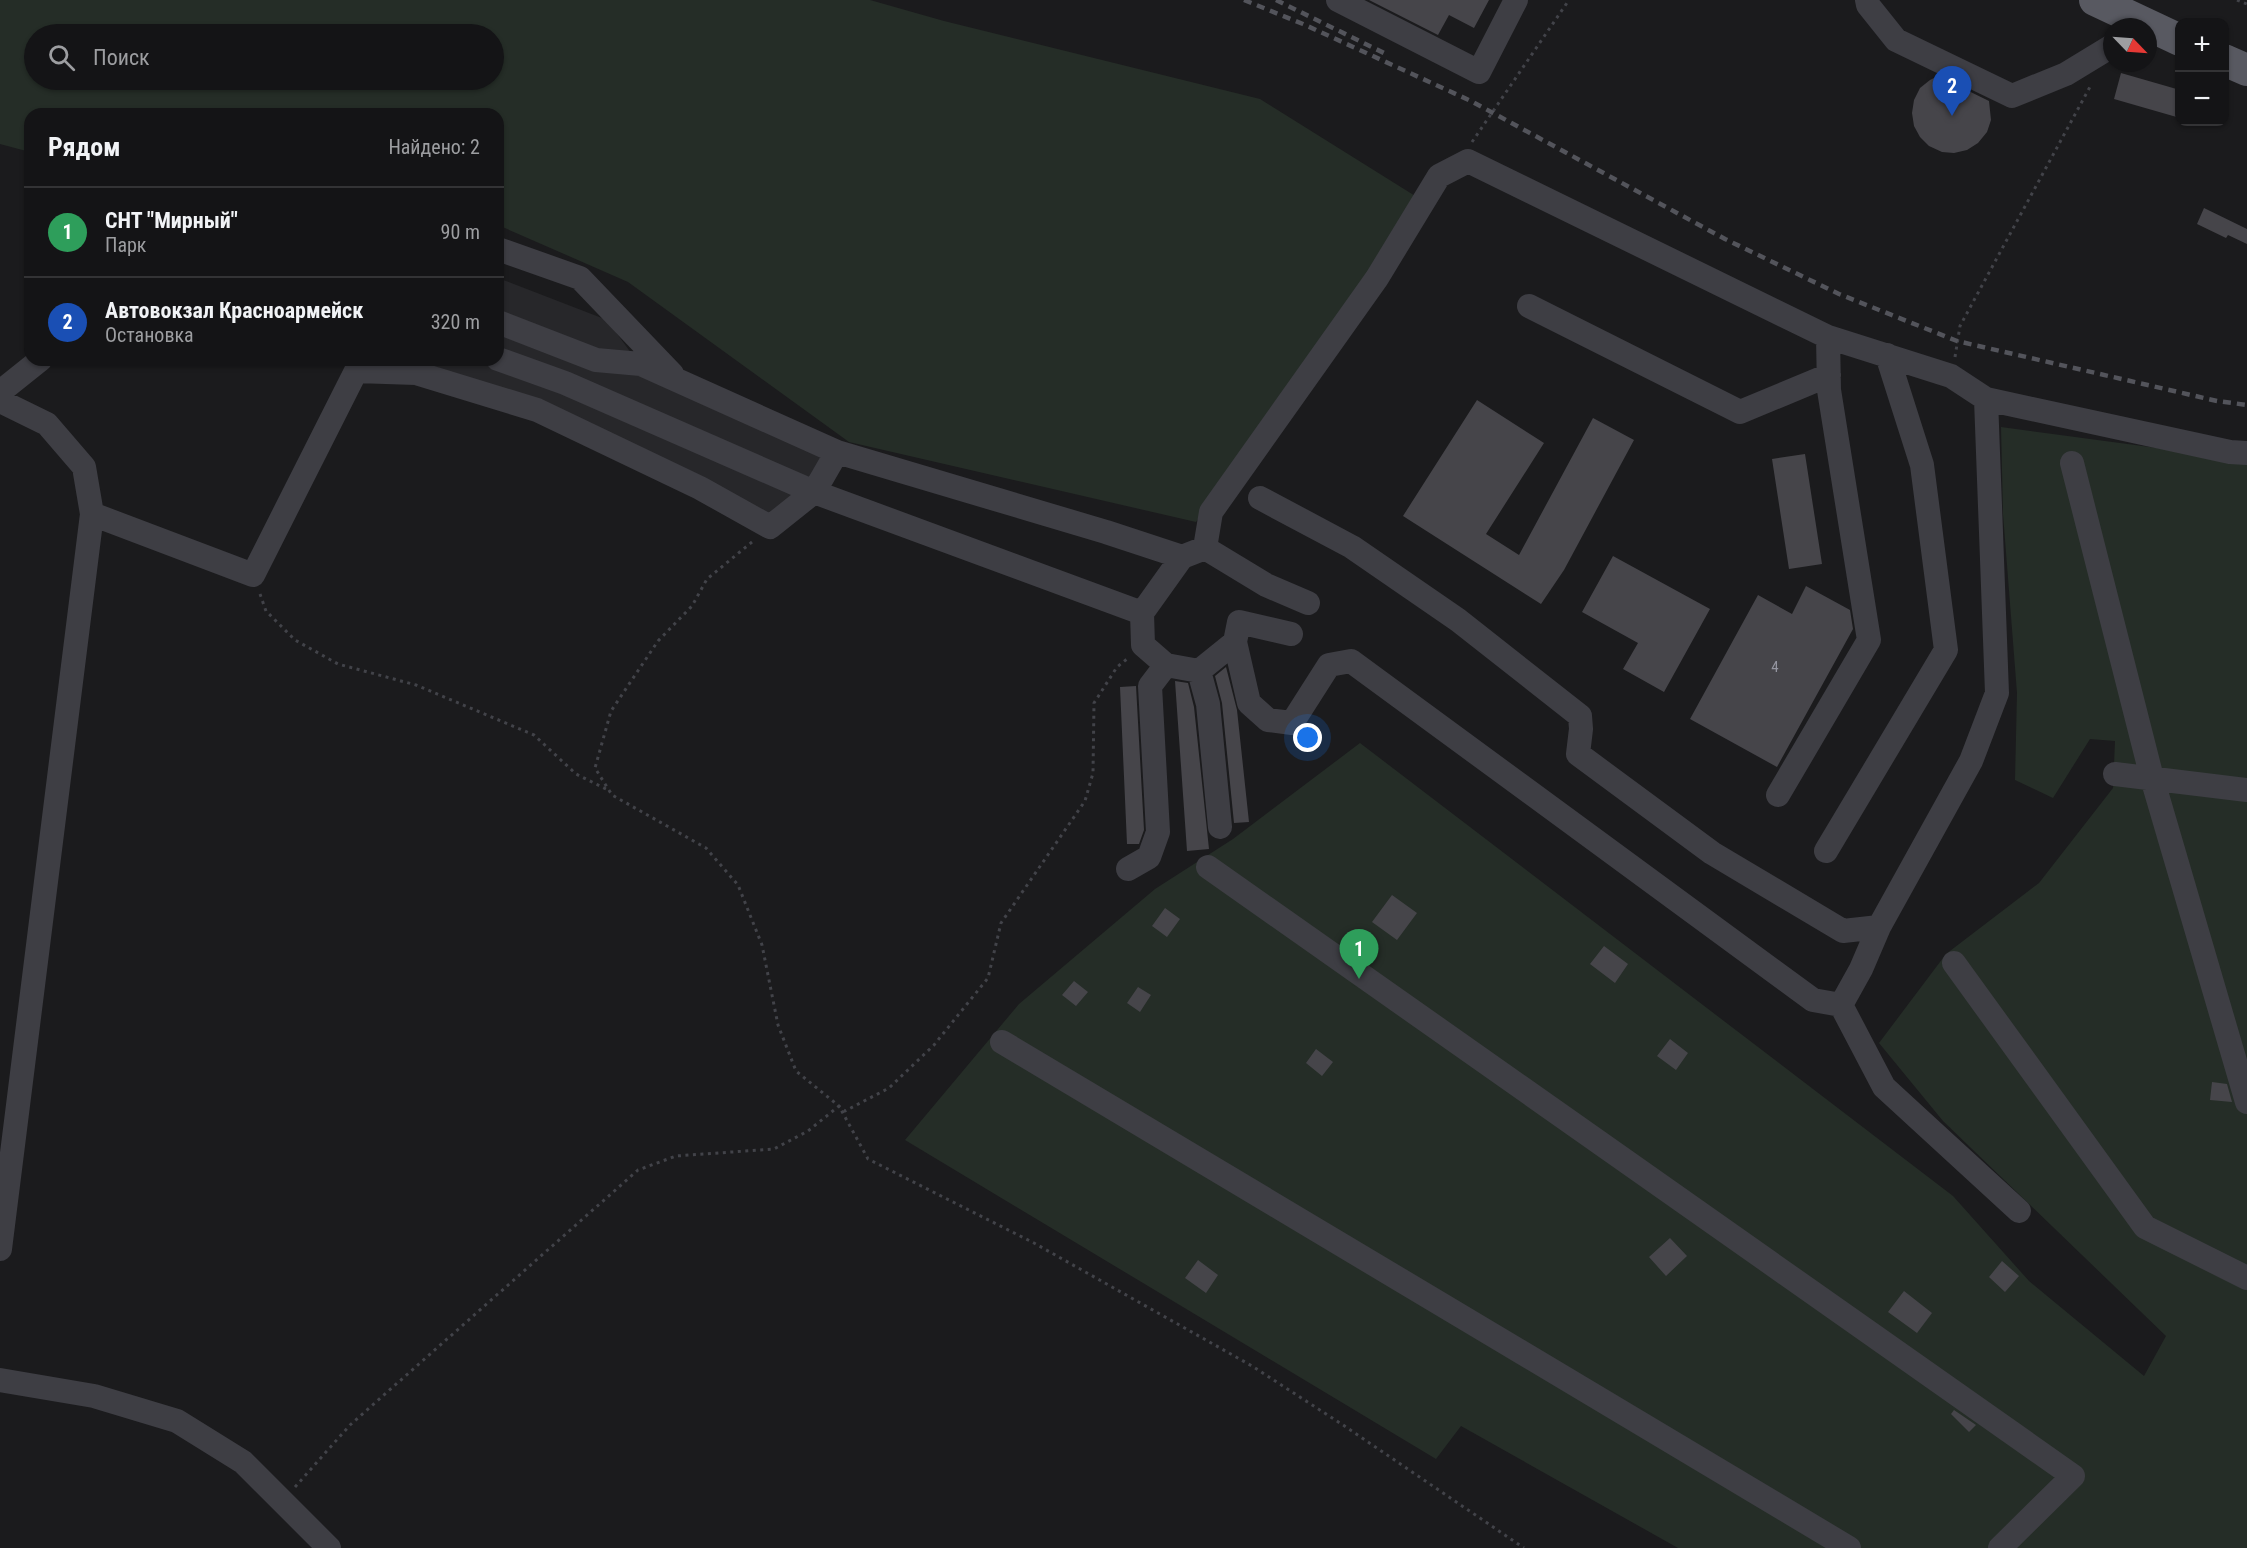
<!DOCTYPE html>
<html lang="ru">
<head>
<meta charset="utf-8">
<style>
	:root { --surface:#141416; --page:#1d1d1f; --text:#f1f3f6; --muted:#9d9ea1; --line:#333335; --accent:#8c9099 }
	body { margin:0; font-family:"Roboto Condensed",sans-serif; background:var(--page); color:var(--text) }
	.controls { position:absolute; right:18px; top:18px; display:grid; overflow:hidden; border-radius:12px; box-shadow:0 2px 4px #0004 }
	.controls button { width:54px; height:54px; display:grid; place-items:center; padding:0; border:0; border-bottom:2px solid var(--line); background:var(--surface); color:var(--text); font:30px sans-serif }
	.compass { position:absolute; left:2103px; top:18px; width:54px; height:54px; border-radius:50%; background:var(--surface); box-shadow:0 2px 4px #0004; rotate:115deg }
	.you { position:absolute; left:1308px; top:738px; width:21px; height:21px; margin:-15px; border:4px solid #fff; border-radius:50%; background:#1a73e8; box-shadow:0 0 0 9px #1a73e833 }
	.badge { display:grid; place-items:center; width:39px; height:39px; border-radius:50%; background:var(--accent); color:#fff; font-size:20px; font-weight:700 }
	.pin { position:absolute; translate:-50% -50px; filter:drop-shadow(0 2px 3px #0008) }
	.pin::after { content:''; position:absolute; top:32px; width:21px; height:18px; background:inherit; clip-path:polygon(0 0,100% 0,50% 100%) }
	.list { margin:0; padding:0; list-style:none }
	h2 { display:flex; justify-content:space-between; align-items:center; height:78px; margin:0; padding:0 24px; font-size:26px }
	h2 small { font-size:20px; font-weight:400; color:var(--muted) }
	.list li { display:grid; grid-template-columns:39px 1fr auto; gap:18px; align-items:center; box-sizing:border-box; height:90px; padding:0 24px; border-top:2px solid var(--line) }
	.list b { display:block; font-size:22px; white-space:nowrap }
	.list p { margin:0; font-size:20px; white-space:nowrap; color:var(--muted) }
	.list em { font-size:20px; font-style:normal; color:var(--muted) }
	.icon { flex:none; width:33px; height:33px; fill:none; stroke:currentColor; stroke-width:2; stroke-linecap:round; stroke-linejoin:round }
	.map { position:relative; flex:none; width:2247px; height:1548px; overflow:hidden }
	.search { position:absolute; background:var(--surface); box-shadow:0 2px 4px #0004; left:24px; top:24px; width:480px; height:66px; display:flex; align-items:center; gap:15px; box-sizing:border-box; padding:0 21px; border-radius:33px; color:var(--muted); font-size:22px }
	.panel { position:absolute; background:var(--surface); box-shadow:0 2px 4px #0004; left:24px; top:108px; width:480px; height:258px; border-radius:18px }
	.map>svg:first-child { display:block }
	.built { fill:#27272a }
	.green { fill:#252d27; fill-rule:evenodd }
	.building { fill:#46454a }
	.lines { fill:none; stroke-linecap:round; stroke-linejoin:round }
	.path { stroke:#424349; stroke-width:3; stroke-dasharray:3 4.5; stroke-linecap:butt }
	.minor { stroke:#3e3e44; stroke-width:24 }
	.major { stroke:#585961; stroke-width:32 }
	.rail { stroke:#53545b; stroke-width:4.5; stroke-dasharray:8 6; stroke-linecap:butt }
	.labels { text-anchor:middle; stroke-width:4.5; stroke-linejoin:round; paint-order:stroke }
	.number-label { font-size:15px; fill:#9495a0 }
</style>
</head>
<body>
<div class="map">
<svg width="2247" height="1548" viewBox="0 0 2247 1548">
	<rect width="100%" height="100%" fill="#1b1b1d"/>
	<path class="built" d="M 498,278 L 607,320 L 634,357 L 822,455 L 812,484 L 770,514 L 538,403 L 350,366 L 336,360 L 498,360 Z"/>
	<path class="green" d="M 0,0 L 870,0 L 944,21 L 1260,99 L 1420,199 L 1196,522 L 849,442 L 628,282 L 498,225 L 498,114 L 30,114 L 30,152 L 0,144 ZM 34,34 L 494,34 L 494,80 L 34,80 Z
		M 2001,427 L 2247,460 L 2247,1548 L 1678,1548 L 1461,1426 L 1436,1459 L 905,1140 L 1019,1004 L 1155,889 L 1233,839 L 1360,743 L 1953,1196 L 2029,1281 L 2144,1376 L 2166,1336 L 1943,1121 L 1879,1043 L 1946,954 L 2039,883 L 2113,788 L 2115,741 L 2090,739 L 2053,798 L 2015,780 L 2017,693 L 2003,514 Z"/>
	<path class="building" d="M 1369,0 L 1489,0 L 1474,28 L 1449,15 L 1438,35 Z
		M 2121,73 L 2180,90 L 2180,118 L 2114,99 Z
		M 1938,76 L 1989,101 L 1991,120 L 1987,132 L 1978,143 L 1967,150 L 1954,153 L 1942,152 L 1929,146 L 1920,137 L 1914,126 L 1912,113 L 1914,100 L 1920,88 L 1930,80 Z
		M 2204,208 L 2247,229 L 2247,244 L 2228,235 L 2226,238 L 2197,224 Z
		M 1477,400 L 1544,443 L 1486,534 L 1519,555 L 1593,418 L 1634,440 L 1564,570 L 1541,604 L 1403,516 Z
		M 1805,454 L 1822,564 L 1789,569 L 1772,459 Z
		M 1613,556 L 1710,609 L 1664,692 L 1623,669 L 1638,643 L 1582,612 Z
		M 1806,586 L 1850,610 L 1853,629 L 1777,767 L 1690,719 L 1758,595 L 1792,614 Z
		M 1226,667 L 1237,710 L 1249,822 L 1234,823 L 1222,703 L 1215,676 Z
		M 1175,681 L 1188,683 L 1194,707 L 1209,849 L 1187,851 Z
		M 1136,686 L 1144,830 L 1139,844 L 1127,844 L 1120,687 Z
		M 1392,895 L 1417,913 L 1397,940 L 1372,922 Z
		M 1165,908 L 1180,919 L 1167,937 L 1152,926 Z
		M 1604,946 L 1628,964 L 1615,983 L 1590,964 Z
		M 1074,981 L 1088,992 L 1076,1006 L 1062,995 Z
		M 1138,987 L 1151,995 L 1140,1012 L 1127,1003 Z
		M 1670,1039 L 1688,1053 L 1676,1070 L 1657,1056 Z
		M 1316,1049 L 1333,1062 L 1322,1076 L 1306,1063 Z
		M 2212,1082 L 2227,1084 L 2232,1102 L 2210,1100 Z
		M 1670,1238 L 1687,1256 L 1666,1276 L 1649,1257 Z
		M 1198,1260 L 1218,1275 L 1206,1293 L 1185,1278 Z
		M 2002,1261 L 2019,1276 L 2005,1292 L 1989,1277 Z
		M 1904,1291 L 1932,1313 L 1917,1333 L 1888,1312 Z
		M 1954,1410 L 1976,1425 L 1969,1432 L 1951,1414 Z"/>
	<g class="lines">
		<path class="path" d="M 2237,0 L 2247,4
			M 1472,142 L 1569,0
			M 1955,357 L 1960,326 L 2091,85
			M 752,542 L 707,579 L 692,606 L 658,641 L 611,711 L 595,768 L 612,795 L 706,848 L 738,885 L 762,945 L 778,1025 L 796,1071 L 845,1111 L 889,1088 L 934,1045 L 988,978 L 1001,923 L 1085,801 L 1093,773 L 1094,703 L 1117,667 L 1127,659
			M 260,594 L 266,611 L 295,640 L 338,664 L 416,685 L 534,735 L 576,774 L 608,790
			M 295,1487 L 350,1425 L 638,1170 L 676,1156 L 774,1149 L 808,1131 L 839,1106 L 868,1159 L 1034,1243 L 1252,1366 L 1343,1425 L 1524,1548"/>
		<path class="minor" d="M 1338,0 L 1479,72 L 1516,0
			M 1867,0 L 1868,5 L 1896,40 L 2012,96 L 2066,74 L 2112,46
			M 498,249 L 580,278 L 672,374
			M 1529,306 L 1740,412 L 1829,375
			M 498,322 L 596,360 L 641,364 L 837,452 L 1106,532 L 1182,557
			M 498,359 L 565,383 L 814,492 L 1142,613
			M 0,392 L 40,360
			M 1986,399 L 1997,693 L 1971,761 L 1879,927 L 1861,969 L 1841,1005 L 1884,1087 L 2019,1211
			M 0,401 L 47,424 L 84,467 L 92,514 L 0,1249
			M 2072,463 L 2152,778 L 2247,1102
			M 1260,498 L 1352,547 L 1458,620 L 1580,716 L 1581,729 L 1578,754 L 1712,853 L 1843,931 L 1879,927
			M 92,514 L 253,575 L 356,371 L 416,373 L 537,410 L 700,488 L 770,527 L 814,492 L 837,452
			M 1205,548 L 1211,512 L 1377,278 L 1439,176 L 1468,161 L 1828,337 L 1951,376 L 1986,399 L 2230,452 L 2247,453
			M 1308,603 L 1266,585 L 1205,548 L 1182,557 L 1142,613 L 1143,645 L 1166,665 L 1199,671 L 1235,642 L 1249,703 L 1268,720 L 1292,723 L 1329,665 L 1351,661 L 1813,1000 L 1841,1005
			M 1235,642 L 1239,622 L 1291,634
			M 1199,671 L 1208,704 L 1220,827
			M 2115,774 L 2247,790
			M 1778,795 L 1869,640 L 1829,390 L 1828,337
			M 1826,851 L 1946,650 L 1922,465 L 1887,355
			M 1208,867 L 2073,1476 L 2000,1548
			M 1128,869 L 1149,857 L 1158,832 L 1150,686 L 1166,665
			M 1954,963 L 2145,1227 L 2247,1278
			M 1002,1042 L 1849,1548
			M 0,1380 L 94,1396 L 177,1421 L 243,1462 L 329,1548"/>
		<path class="major" d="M 2095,0 L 2180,40
			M 2224,60 L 2247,70"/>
		<path class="rail" d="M 1244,0 L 1303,24 L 1471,101 L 1725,239 L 1839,294 L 1957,341 L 2217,401 L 2247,405
			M 1276,0 L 1386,54"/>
	</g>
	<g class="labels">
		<g class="number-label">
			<text x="1775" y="672">4</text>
		</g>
	</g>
</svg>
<div class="controls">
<button>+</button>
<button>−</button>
</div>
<svg class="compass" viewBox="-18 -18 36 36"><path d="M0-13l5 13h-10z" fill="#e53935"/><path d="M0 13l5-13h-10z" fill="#9d9ea1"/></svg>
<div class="you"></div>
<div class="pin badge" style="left:1359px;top:979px;background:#2e9e5b">1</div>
<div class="pin badge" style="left:1952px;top:116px;background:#1a4fb4">2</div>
<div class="search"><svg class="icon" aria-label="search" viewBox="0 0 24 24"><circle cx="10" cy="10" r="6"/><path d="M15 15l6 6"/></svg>Поиск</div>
<section class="panel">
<h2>Рядом<small>Найдено: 2</small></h2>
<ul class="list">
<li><span class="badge" style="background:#2e9e5b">1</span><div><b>СНТ &quot;Мирный&quot;</b><p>Парк</p></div><em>90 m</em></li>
<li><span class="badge" style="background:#1a4fb4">2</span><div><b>Автовокзал Красноармейск</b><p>Остановка</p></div><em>320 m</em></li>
</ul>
</section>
</div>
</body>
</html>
